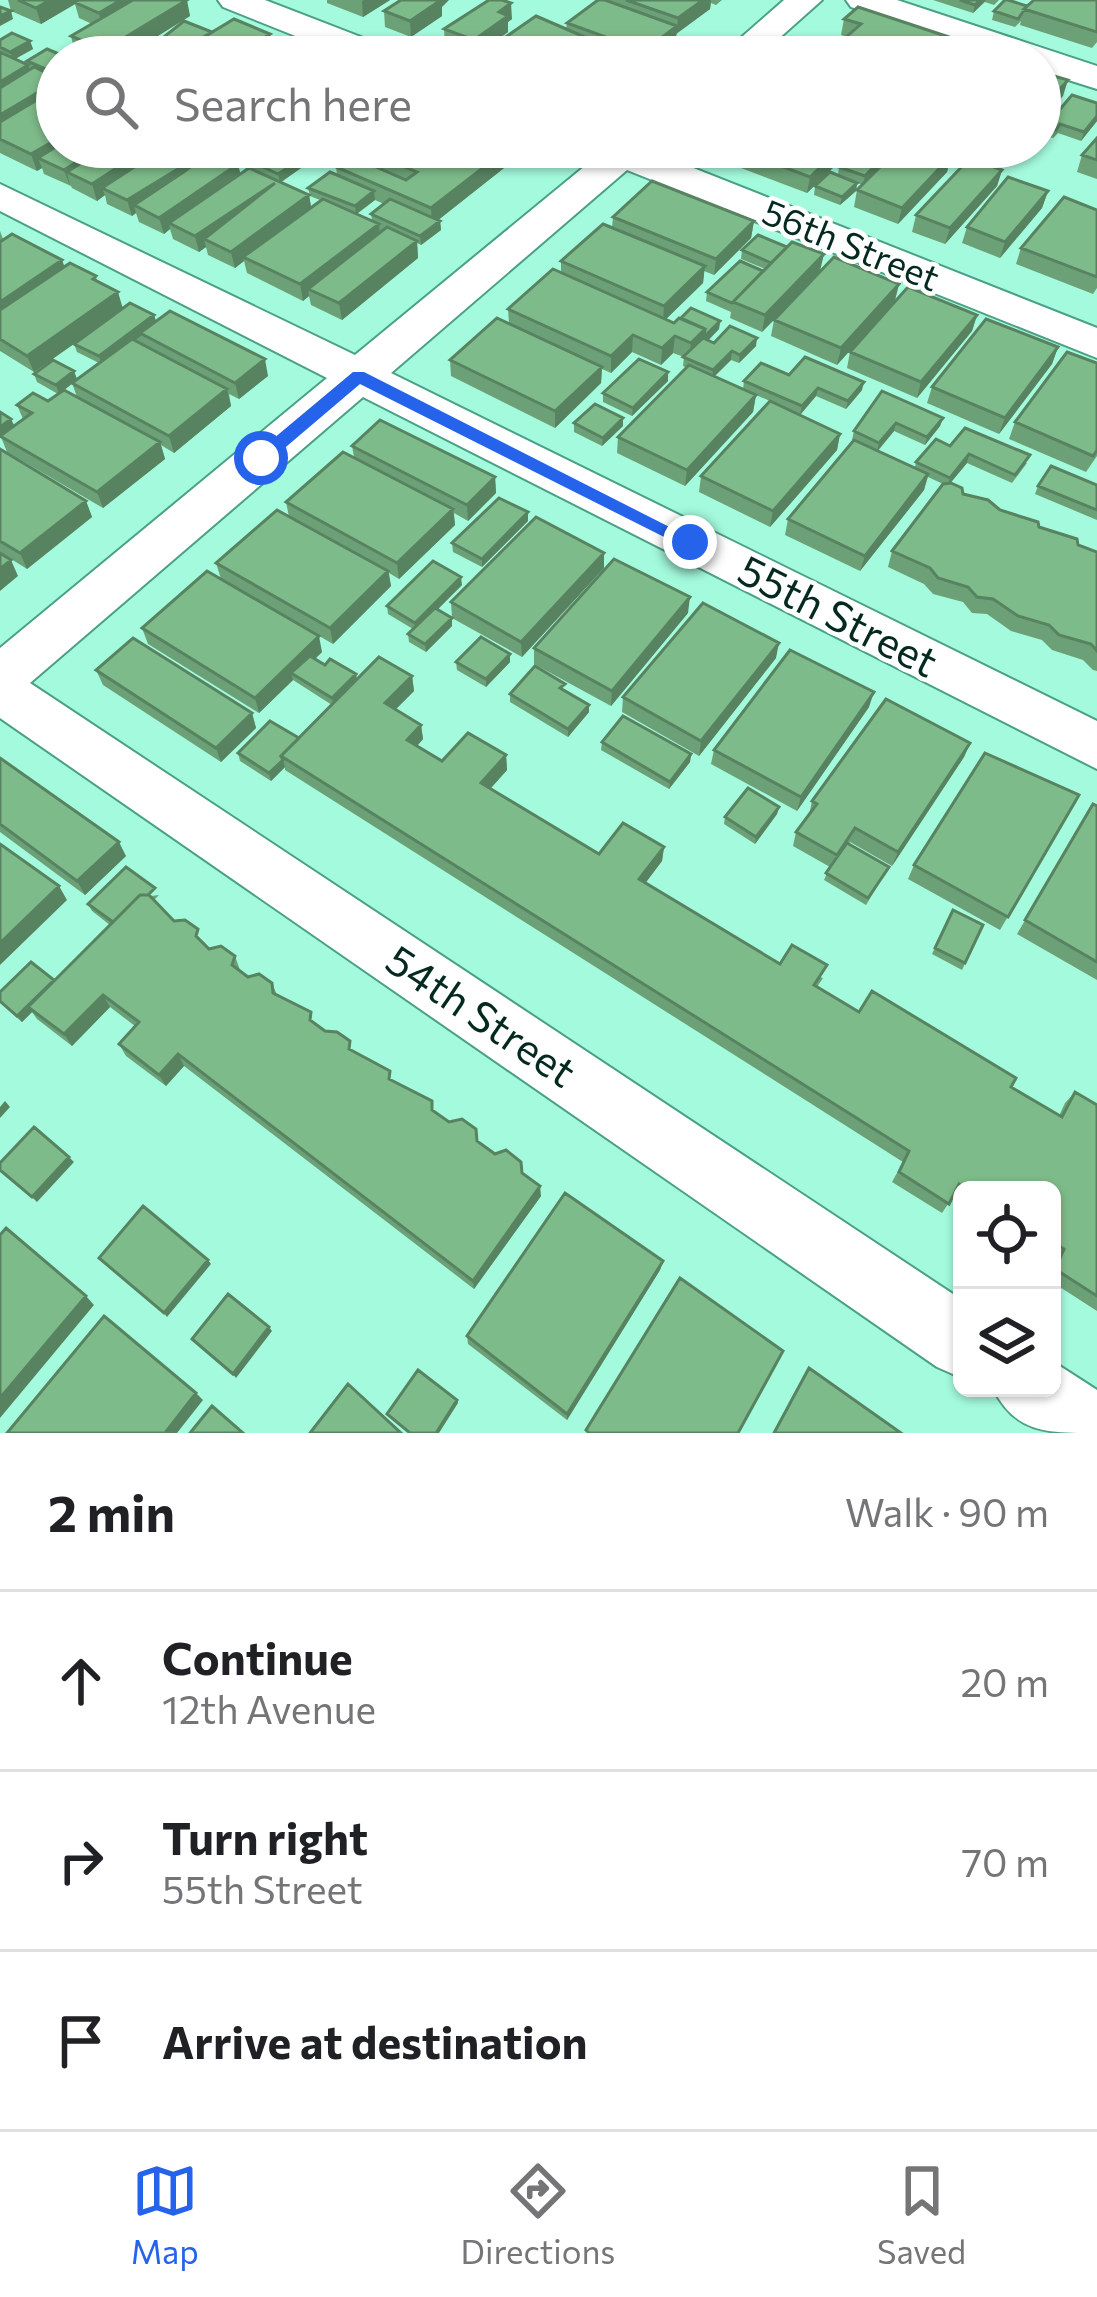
<!DOCTYPE html>
<html lang="en">
<head>
<meta charset="utf-8">
<style>
	:root { --surface:#fff; --page:#f2f2f2; --text:#202124; --muted:#757577; --line:#e0e0e0; --accent:#2563eb }
	body { margin:0; font-family:Commissioner,sans-serif; background:var(--page); color:var(--text) }
	.controls { position:absolute; right:36px; bottom:36px; display:grid; overflow:hidden; border-radius:18px; box-shadow:0 3px 9px #0004 }
	.controls button { width:108px; height:108px; display:grid; place-items:center; padding:0; border:0; border-bottom:3px solid var(--line); background:var(--surface); color:var(--text); font:60px sans-serif }
	.stop { position:absolute; width:36px; height:36px; margin:-27px; border:9px solid #2563eb; border-radius:50%; background:#fff }
	.stop.end { background:#2563eb; border-color:#fff; box-shadow:0 3px 12px #0008 }
	.list { margin:0; padding:0; list-style:none }
	h2 { display:flex; justify-content:space-between; align-items:center; height:156px; margin:0; padding:0 48px; font-size:51px }
	h2 small { font-size:39px; font-weight:400; color:var(--muted) }
	.list li { display:grid; grid-template-columns:78px 1fr auto; gap:36px; align-items:center; box-sizing:border-box; height:180px; padding:0 48px; border-top:3px solid var(--line) }
	.list b { display:block; font-size:45px; white-space:nowrap }
	.list p { margin:0; font-size:39px; white-space:nowrap; color:var(--muted) }
	.list em { font-size:39px; font-style:normal; color:var(--muted) }
	.icon { flex:none; width:66px; height:66px; fill:none; stroke:currentColor; stroke-width:2; stroke-linecap:round; stroke-linejoin:round }
	.map { position:relative; flex:none; width:1097px; height:1433px; overflow:hidden }
	.search { position:absolute; background:var(--surface); box-shadow:0 3px 9px #0004; left:36px; right:36px; top:36px; height:132px; display:flex; align-items:center; gap:30px; box-sizing:border-box; padding:0 42px; border-radius:66px; color:var(--muted); font-size:45px }
	.sheet { height:696px; background:var(--surface) }
	nav { display:flex; justify-content:space-around; align-items:center; box-sizing:border-box; height:168px; border-top:3px solid var(--line); background:var(--surface); font-size:33px; color:var(--muted) }
	nav a { display:grid; justify-items:center; gap:6px }
	nav .on { color:var(--accent) }
	.map>svg:first-child { display:block }
	.lines { fill:none; stroke-linecap:round; stroke-linejoin:round }
	.street-casing { stroke:#4aa085; stroke-width:4 }
	.street { fill:#fff; fill-rule:evenodd }
	.wall { fill:#6ca177; fill-rule:evenodd }
	.shaded-wall { fill:#588361 }
	.building { fill:#7ebb8a; stroke:#588361; stroke-width:3 }
	.route { fill:#2563eb }
	.labels { text-anchor:middle; stroke-width:9; stroke-linejoin:round; paint-order:stroke }
	.far-street-label { font-size:36px; fill:#042a1f; stroke:#fff }
	.street-label { font-size:42px; fill:#042a1f; stroke:#fff }
</style>
</head>
<body>
<div class="map">
<svg width="1097" height="1433" viewBox="0 0 1097 1433">
	<rect width="100%" height="100%" fill="#a4fadc"/>
	<g class="lines">
		<defs>
			<path id="street" d="M 218,0 L 265,0 L 392,49 L 397,57 L 348,57 L 223,7 Z
				M 784,0 L 822,0 L 758,57 L 719,57 Z
				M 846,0 L 897,0 L 1097,66 L 1097,89 L 1040,71 L 1040,57 L 999,57 L 851,7 Z
				M 586,147 L 650,147 L 648,150 L 1097,328 L 1097,358 L 627,170 L 391,373 L 1097,721 L 1097,769 L 363,397 L 30,683 L 962,1300 L 962,1378 L 937,1367 L 0,718 L 0,648 L 327,378 L 0,211 L 0,184 L 355,355 L 596,157 Z
				M 1052,1361 L 1097,1390 L 1097,1433 C 1046,1433 1015,1433 993,1388 L 1052,1388 Z"/>
		</defs>
		<use href="#street" class="street-casing"/>
		<use href="#street" class="street"/>
	</g>
	<path class="wall" d="M 8,0 L 186,0 L 190,16 L 124,57 L 86,57 L 75,52 L 71,36 L 92,24 L 79,18 L 75,4 L 41,24 L 11,11 Z
		M 327,0 L 390,0 L 363,17 L 327,3 Z
		M 598,0 L 722,0 L 716,5 L 711,3 L 710,9 L 676,34 L 676,42 L 657,57 L 498,57 L 497,43 L 566,29 L 567,23 Z
		M 933,0 L 999,0 L 994,5 L 985,2 L 973,13 Z
		M 1097,0 L 1097,42 L 1092,48 L 1020,25 L 1021,21 L 1015,27 L 992,20 L 994,11 Z
		M 442,7 L 442,16 L 411,37 L 385,27 L 384,11 Z
		M 512,19 L 508,22 L 508,32 L 475,56 L 445,45 L 444,29 Z
		M 844,19 L 970,44 L 966,57 L 810,57 L 843,44 L 847,37 L 841,35 Z
		M 0,40 L 30,41 L 33,49 L 15,59 L 28,65 L 27,61 L 57,57 L 57,147 L 209,152 L 240,174 L 249,168 L 243,166 L 242,157 L 292,156 L 300,160 L 301,168 L 280,182 L 309,195 L 311,207 L 320,200 L 310,196 L 308,188 L 337,175 L 336,167 L 363,162 L 362,149 L 364,147 L 528,147 L 528,149 L 438,220 L 440,221 L 441,230 L 421,245 L 417,243 L 418,258 L 342,320 L 311,305 L 309,296 L 303,301 L 247,273 L 244,261 L 235,268 L 208,255 L 206,247 L 199,252 L 173,239 L 170,229 L 164,234 L 139,222 L 136,213 L 132,216 L 107,204 L 105,195 L 97,201 L 72,188 L 71,186 L 44,174 L 42,168 L 37,171 L 0,153 ZM 375,200 L 384,204 L 371,214 L 372,220 L 357,214 Z
		M 1097,103 L 1097,121 L 1081,141 L 1058,133 L 1053,138 L 1043,135 L 1045,127 Z
		M 1097,138 L 1097,179 L 1077,172 L 1082,155 Z
		M 331,147 L 360,147 L 349,155 Z
		M 708,147 L 899,147 L 872,175 L 951,156 L 947,172 L 898,224 L 854,207 L 857,190 L 863,185 L 857,183 L 856,191 L 840,205 L 814,195 L 815,186 L 838,175 L 839,167 L 849,156 L 842,154 L 840,161 L 807,193 L 707,155 Z
		M 1002,170 L 997,186 L 945,244 L 912,232 L 916,215 Z
		M 1048,191 L 1042,208 L 1000,258 L 962,243 L 967,227 Z
		M 1097,210 L 1097,288 L 1093,294 L 1016,264 L 1021,248 Z
		M 613,217 L 754,221 L 751,238 L 714,275 L 704,271 L 703,283 L 666,319 L 674,323 L 720,321 L 719,329 L 708,341 L 714,343 L 756,346 L 739,363 L 731,360 L 714,376 L 743,389 L 744,381 L 789,375 L 862,390 L 846,409 L 816,396 L 800,415 L 840,434 L 837,450 L 770,527 L 699,492 L 701,476 L 770,401 L 756,395 L 753,412 L 685,486 L 617,453 L 618,437 L 687,368 L 683,366 L 684,357 L 673,353 L 661,365 L 632,352 L 611,373 L 602,369 L 601,383 L 555,428 L 451,376 L 450,360 L 509,324 L 508,309 L 561,272 L 561,261 L 612,228 Z
		M 0,231 L 3,239 L 62,260 L 64,267 L 96,276 L 97,281 L 123,308 L 154,315 L 156,322 L 268,376 L 239,399 L 229,394 L 231,406 L 174,453 L 161,445 L 165,459 L 103,508 L 7,452 L 1,437 L 23,419 L 17,405 L 48,401 L 58,394 L 37,382 L 34,374 L 74,371 L 77,379 L 99,363 L 77,352 L 74,344 L 34,372 L 0,351 ZM 72,383 L 77,397 L 64,390 Z
		M 742,250 L 820,271 L 899,284 L 895,300 L 837,365 L 771,336 L 774,320 L 762,332 L 730,318 L 731,312 L 706,301 L 707,292 L 765,269 L 741,259 Z
		M 977,315 L 972,331 L 917,398 L 847,368 L 850,352 Z
		M 1058,347 L 1052,364 L 999,434 L 927,403 L 932,387 Z
		M 1097,363 L 1097,456 L 1086,472 L 1009,439 L 1015,422 Z
		M 668,381 L 632,416 L 603,402 L 603,393 Z
		M 882,391 L 943,418 L 940,426 L 925,445 L 894,431 L 878,451 L 915,467 L 916,462 L 950,446 L 1027,463 L 1012,483 L 967,463 L 950,483 L 963,494 L 1097,552 L 1097,671 L 1093,670 L 1083,660 L 1052,650 L 1042,640 L 1011,631 L 987,614 L 972,613 L 963,602 L 933,594 L 924,584 L 888,567 L 892,551 L 943,484 L 928,477 L 924,490 L 860,571 L 785,535 L 788,519 L 854,440 L 852,440 L 854,431 Z
		M 623,418 L 623,426 L 602,446 L 574,432 L 574,423 Z
		M 352,446 L 495,477 L 496,493 L 468,521 L 454,513 L 455,525 L 399,579 L 389,573 L 391,586 L 333,644 L 221,579 L 216,563 L 289,517 L 286,502 L 354,457 Z
		M 0,449 L 86,501 L 92,517 L 27,569 L 0,552 Z
		M 1097,485 L 1097,520 L 1035,494 L 1038,486 Z
		M 528,521 L 482,567 L 453,552 L 452,543 Z
		M 604,553 L 604,568 L 522,657 L 452,618 L 451,602 Z
		M 462,585 L 437,610 L 452,626 L 426,652 L 409,642 L 408,634 L 413,629 L 388,614 L 387,606 Z
		M 688,613 L 611,706 L 534,664 L 534,648 Z
		M 142,628 L 322,652 L 315,659 L 325,665 L 356,674 L 357,680 L 412,676 L 414,691 L 396,709 L 421,725 L 423,739 L 417,746 L 442,761 L 506,755 L 507,770 L 490,789 L 599,854 L 664,847 L 662,861 L 645,883 L 780,964 L 823,978 L 817,987 L 859,1012 L 1011,1087 L 1059,1116 L 1065,1103 L 1075,1092 L 1097,1105 L 1097,1311 L 1052,1282 L 1052,1263 L 1054,1258 L 1052,1257 L 1052,1190 L 962,1190 L 962,1200 L 954,1195 L 942,1213 L 892,1182 L 903,1162 L 285,770 L 285,767 L 271,781 L 240,761 L 238,753 L 299,738 L 332,705 L 293,680 L 259,713 L 148,644 Z
		M 776,658 L 699,756 L 622,712 L 623,697 Z
		M 456,662 L 510,662 L 486,687 L 457,670 Z
		M 96,670 L 252,713 L 256,728 L 221,762 L 103,685 Z
		M 565,691 L 589,712 L 568,737 L 510,702 L 510,694 Z
		M 869,707 L 797,811 L 711,764 L 714,750 Z
		M 602,742 L 691,754 L 690,762 L 669,789 L 601,750 Z
		M 970,743 L 964,757 L 892,866 L 850,842 L 849,844 L 889,867 L 866,905 L 824,880 L 830,867 L 793,846 L 796,832 L 809,815 L 812,801 Z
		M 0,758 L 126,856 L 85,895 L 0,832 Z
		M 1079,795 L 1000,930 L 908,879 L 914,865 Z
		M 1093,804 L 1097,806 L 1097,980 L 1017,934 Z
		M 779,807 L 777,814 L 755,844 L 724,824 L 725,817 Z
		M 159,895 L 154,900 L 174,921 L 204,942 L 209,949 L 235,956 L 240,970 L 248,977 L 272,983 L 277,995 L 434,1112 L 522,1173 L 541,1196 L 474,1289 L 184,1066 L 166,1086 L 126,1056 L 119,1044 L 135,1026 L 110,1007 L 72,1046 L 37,1019 L 32,1012 L 22,1022 L 0,1003 L 0,992 L 54,980 L 110,925 L 92,911 L 88,904 Z
		M 953,910 L 983,925 L 962,970 L 932,954 Z
		M 663,1261 L 660,1270 L 567,1420 L 468,1344 L 467,1336 Z"/>
	<path class="shaded-wall" d="M 50,0 L 82,0 L 41,24 L 36,8 Z
		M 121,0 L 152,0 L 103,29 L 99,13 Z
		M 187,0 L 190,16 L 124,57 L 106,57 L 104,50 Z
		M 364,0 L 390,0 L 363,17 L 362,1 Z
		M 434,0 L 449,0 L 442,7 L 442,16 L 411,37 L 410,21 Z
		M 703,0 L 711,0 L 710,9 L 676,34 L 678,18 Z
		M 980,0 L 986,0 L 973,13 L 975,5 Z
		M 511,3 L 512,19 L 508,22 L 508,32 L 475,56 L 474,40 L 499,12 Z
		M 11,11 L 13,19 L 0,26 L 0,16 Z
		M 677,26 L 676,42 L 657,57 L 644,57 L 644,51 Z
		M 270,34 L 273,50 L 261,57 L 232,57 Z
		M 30,41 L 33,49 L 13,60 L 10,52 Z
		M 970,44 L 966,57 L 956,57 Z
		M 28,65 L 34,82 L 0,101 L 0,82 Z
		M 1068,80 L 1063,96 L 1040,123 L 1040,112 Z
		M 57,81 L 57,100 L 0,135 L 0,115 Z
		M 1097,116 L 1097,121 L 1081,141 L 1084,132 Z
		M 57,139 L 57,147 L 38,158 L 42,168 L 37,171 L 31,154 Z
		M 100,147 L 131,147 L 67,172 L 70,186 L 64,170 Z
		M 149,147 L 174,147 L 102,188 L 105,195 L 97,201 L 92,184 Z
		M 291,147 L 305,147 L 285,161 L 284,152 Z
		M 348,147 L 360,147 L 349,155 Z
		M 510,147 L 528,147 L 528,149 L 432,225 L 431,208 Z
		M 841,147 L 843,147 L 840,161 L 807,193 L 810,177 Z
		M 892,147 L 899,147 L 863,185 L 865,176 Z
		M 209,150 L 212,166 L 134,205 L 136,213 L 132,216 L 127,200 Z
		M 951,156 L 947,172 L 898,224 L 902,208 Z
		M 300,160 L 301,168 L 280,183 L 278,174 Z
		M 238,164 L 242,180 L 169,223 L 170,229 L 164,234 L 159,218 Z
		M 1002,170 L 997,186 L 945,244 L 950,228 Z
		M 275,183 L 204,239 L 206,247 L 199,252 L 195,236 Z
		M 857,183 L 856,191 L 840,205 L 842,197 Z
		M 374,191 L 375,200 L 356,214 L 355,206 Z
		M 1048,191 L 1042,208 L 1000,258 L 1005,242 Z
		M 309,195 L 312,212 L 243,257 L 244,261 L 235,268 L 231,252 Z
		M 440,221 L 441,230 L 421,245 L 420,236 Z
		M 754,221 L 751,238 L 714,275 L 716,259 Z
		M 379,224 L 380,240 L 308,289 L 309,296 L 303,301 L 300,284 Z
		M 417,241 L 418,258 L 342,320 L 339,303 Z
		M 824,254 L 820,271 L 762,332 L 765,315 Z
		M 62,260 L 68,276 L 0,322 L 0,302 Z
		M 705,266 L 703,283 L 663,322 L 664,306 Z
		M 899,284 L 895,300 L 837,365 L 841,348 Z
		M 118,292 L 123,309 L 34,372 L 27,356 Z
		M 154,315 L 157,324 L 102,365 L 99,356 Z
		M 977,315 L 972,331 L 917,398 L 921,382 Z
		M 720,321 L 719,329 L 689,359 L 691,343 L 705,329 Z
		M 633,335 L 632,352 L 611,373 L 611,356 Z
		M 675,336 L 673,353 L 661,365 L 662,348 Z
		M 757,338 L 756,346 L 739,363 L 740,355 Z
		M 1058,347 L 1052,364 L 999,434 L 1005,418 Z
		M 732,351 L 731,360 L 712,379 L 713,370 Z
		M 265,359 L 268,376 L 239,399 L 235,383 Z
		M 602,367 L 601,383 L 555,428 L 555,411 Z
		M 74,371 L 77,380 L 59,394 L 56,385 Z
		M 668,372 L 668,381 L 632,416 L 633,408 Z
		M 864,382 L 862,390 L 846,409 L 848,401 Z
		M 818,388 L 816,396 L 800,415 L 802,406 Z
		M 227,389 L 231,406 L 174,453 L 169,436 Z
		M 756,395 L 753,412 L 685,486 L 687,470 Z
		M 623,418 L 623,426 L 602,446 L 603,438 Z
		M 943,418 L 940,426 L 925,445 L 927,437 Z
		M 11,419 L 15,427 L 0,438 L 0,427 Z
		M 896,423 L 894,431 L 877,451 L 879,443 Z
		M 840,434 L 837,450 L 770,527 L 773,511 Z
		M 160,442 L 165,459 L 103,508 L 97,492 Z
		M 969,454 L 967,463 L 948,486 L 950,478 Z
		M 928,474 L 924,490 L 860,571 L 865,556 Z
		M 495,477 L 496,493 L 468,521 L 467,505 Z
		M 86,501 L 92,517 L 27,569 L 20,553 Z
		M 453,509 L 455,525 L 399,579 L 397,563 Z
		M 528,512 L 528,521 L 482,567 L 482,559 Z
		M 604,553 L 604,568 L 522,657 L 521,642 Z
		M 11,560 L 18,576 L 0,591 L 0,569 Z
		M 388,571 L 391,586 L 333,644 L 330,628 Z
		M 461,577 L 462,585 L 416,631 L 415,623 Z
		M 690,597 L 688,613 L 611,706 L 612,691 Z
		M 452,618 L 452,626 L 426,652 L 425,644 Z
		M 319,636 L 322,652 L 296,677 L 291,673 L 293,680 L 259,713 L 255,698 Z
		M 779,643 L 776,658 L 699,756 L 701,741 Z
		M 510,654 L 510,662 L 486,687 L 486,679 Z
		M 356,674 L 357,682 L 334,706 L 332,698 Z
		M 412,676 L 414,691 L 387,718 L 385,703 Z
		M 874,692 L 869,707 L 797,811 L 801,797 Z
		M 589,705 L 589,712 L 568,737 L 568,729 Z
		M 252,713 L 256,728 L 221,762 L 216,748 Z
		M 421,725 L 423,739 L 409,755 L 407,740 Z
		M 970,743 L 964,757 L 892,866 L 898,852 Z
		M 691,754 L 690,762 L 669,789 L 670,782 Z
		M 506,755 L 507,770 L 482,798 L 481,783 Z
		M 283,760 L 285,767 L 271,781 L 269,773 Z
		M 779,807 L 777,814 L 755,844 L 756,837 Z
		M 119,842 L 126,856 L 85,895 L 77,881 Z
		M 664,847 L 662,861 L 638,893 L 639,879 Z
		M 59,886 L 67,900 L 0,965 L 0,943 Z
		M 103,995 L 110,1007 L 72,1046 L 64,1034 Z
		M 28,1007 L 32,1012 L 22,1022 L 17,1016 Z
		M 178,1054 L 184,1066 L 166,1086 L 159,1075 Z
		M 5,1101 L 10,1107 L 0,1118 L 0,1107 Z
		M 69,1157 L 74,1162 L 37,1202 L 32,1197 Z
		M 540,1186 L 541,1196 L 474,1289 L 473,1281 Z
		M 208,1260 L 211,1264 L 167,1317 L 164,1313 Z
		M 663,1261 L 660,1270 L 567,1420 L 567,1414 Z
		M 86,1296 L 94,1305 L 0,1418 L 0,1398 Z
		M 269,1327 L 272,1331 L 236,1378 L 233,1374 Z
		M 196,1393 L 203,1400 L 177,1433 L 165,1433 Z
		M 457,1400 L 458,1403 L 439,1433 L 436,1433 Z"/>
	<path class="building" d="M 18,0 L 50,0 L 36,8 Z
		M 79,0 L 121,0 L 99,13 L 74,2 Z
		M 133,0 L 187,0 L 104,50 L 71,36 Z
		M 401,0 L 441,0 L 410,21 L 384,11 Z
		M 489,0 L 502,0 L 511,3 L 499,12 L 508,16 L 474,40 L 444,29 Z
		M 598,0 L 605,0 L 677,26 L 644,51 L 567,23 Z
		M 626,0 L 703,0 L 678,18 Z
		M 960,0 L 980,0 L 975,5 Z
		M 1005,0 L 1008,0 L 1027,6 L 1018,19 L 994,11 Z
		M 1034,0 L 1097,0 L 1097,32 L 1024,9 Z
		M 0,7 L 11,11 L 0,16 Z
		M 858,7 L 970,44 L 956,57 L 896,57 L 844,39 L 861,24 L 844,19 Z
		M 536,16 L 631,57 L 533,57 L 497,43 Z
		M 234,19 L 270,34 L 232,57 L 171,57 Z
		M 184,21 L 212,32 L 170,57 L 163,57 L 152,52 L 168,43 L 160,40 Z
		M 12,33 L 30,41 L 10,52 L 0,47 L 0,40 Z
		M 830,39 L 882,57 L 810,57 Z
		M 290,46 L 317,56 L 274,57 Z
		M 47,49 L 66,57 L 57,57 L 57,74 L 27,61 Z
		M 0,52 L 28,65 L 0,82 Z
		M 34,67 L 57,78 L 57,81 L 0,115 L 0,88 Z
		M 1040,72 L 1068,80 L 1040,112 Z
		M 57,88 L 57,139 L 31,154 L 0,139 L 0,122 Z
		M 1072,95 L 1097,103 L 1097,116 L 1084,132 L 1060,124 L 1056,130 L 1045,127 Z
		M 1097,138 L 1097,160 L 1082,155 Z
		M 57,146 L 57,147 L 100,147 L 64,170 L 38,158 Z
		M 106,147 L 149,147 L 92,184 L 67,172 Z
		M 165,147 L 203,147 L 209,150 L 127,200 L 102,188 Z
		M 258,147 L 291,147 L 284,152 L 300,160 L 278,174 L 242,157 Z
		M 364,147 L 443,147 L 448,149 L 450,147 L 510,147 L 431,208 L 336,167 L 351,156 L 406,180 L 417,172 L 362,149 Z
		M 731,147 L 841,147 L 810,177 Z
		M 854,147 L 892,147 L 865,176 L 839,167 L 851,154 L 864,158 L 868,154 L 853,148 Z
		M 900,147 L 926,147 L 951,156 L 902,208 L 857,190 Z
		M 211,151 L 238,164 L 159,218 L 134,205 L 185,171 Z
		M 970,158 L 1002,170 L 950,228 L 916,215 Z
		M 249,168 L 309,195 L 231,252 L 204,239 L 275,183 L 195,236 L 169,223 Z
		M 330,172 L 374,191 L 355,206 L 308,188 Z
		M 830,172 L 857,183 L 842,197 L 815,186 Z
		M 1008,177 L 1048,191 L 1005,242 L 967,227 Z
		M 652,181 L 754,221 L 716,259 L 613,217 Z
		M 1064,197 L 1097,210 L 1097,277 L 1021,248 Z
		M 323,199 L 379,224 L 300,284 L 243,257 Z
		M 390,199 L 440,221 L 420,236 L 371,214 Z
		M 603,224 L 705,266 L 664,306 L 561,261 Z
		M 387,227 L 417,241 L 339,303 L 308,289 Z
		M 12,234 L 62,260 L 0,302 L 0,242 Z
		M 758,235 L 787,247 L 771,263 L 742,250 Z
		M 792,242 L 824,254 L 765,315 L 733,302 Z
		M 834,257 L 899,284 L 841,348 L 774,320 Z
		M 740,261 L 763,271 L 732,303 L 707,292 Z
		M 70,263 L 96,276 L 93,279 L 118,292 L 27,356 L 0,339 L 0,310 Z
		M 553,269 L 674,323 L 679,318 L 705,329 L 691,343 L 675,336 L 662,348 L 633,335 L 611,356 L 508,309 Z
		M 908,287 L 977,315 L 921,382 L 850,352 Z
		M 130,303 L 154,315 L 99,356 L 74,344 Z
		M 691,308 L 720,321 L 704,337 L 705,329 L 681,318 Z
		M 170,311 L 265,359 L 235,383 L 140,333 Z
		M 497,318 L 602,367 L 555,411 L 450,360 Z
		M 986,319 L 1058,347 L 1005,418 L 932,387 Z
		M 730,326 L 757,338 L 740,355 L 732,351 L 713,370 L 683,357 L 703,338 L 714,343 Z
		M 132,339 L 227,389 L 169,436 L 72,383 Z
		M 1067,352 L 1097,363 L 1097,450 L 1093,456 L 1015,422 Z
		M 805,357 L 864,382 L 848,401 L 818,388 L 802,406 L 744,381 L 761,363 L 789,375 Z
		M 639,359 L 668,372 L 633,408 L 603,393 Z
		M 53,360 L 74,371 L 56,385 L 34,374 Z
		M 689,365 L 756,395 L 687,470 L 618,437 Z
		M 64,390 L 160,442 L 97,492 L 0,436 L 32,413 L 17,405 L 33,393 L 48,401 Z
		M 882,391 L 943,418 L 927,437 L 896,423 L 879,443 L 854,431 Z
		M 770,401 L 840,434 L 773,511 L 701,476 Z
		M 595,404 L 623,418 L 603,438 L 574,423 Z
		M 0,412 L 11,419 L 0,427 Z
		M 380,420 L 495,477 L 467,505 L 352,446 Z
		M 965,428 L 1030,455 L 1015,475 L 969,454 L 950,478 L 916,462 L 936,439 L 950,446 Z
		M 854,440 L 928,474 L 865,556 L 788,519 Z
		M 0,449 L 86,501 L 20,553 L 0,541 Z
		M 343,452 L 453,509 L 397,563 L 286,502 Z
		M 1051,466 L 1097,485 L 1097,510 L 1038,486 Z
		M 951,483 L 962,488 L 963,494 L 988,500 L 1000,510 L 1038,522 L 1039,527 L 1077,539 L 1078,545 L 1097,552 L 1097,651 L 1091,644 L 1059,635 L 1049,625 L 1018,616 L 993,599 L 977,597 L 968,587 L 938,578 L 930,568 L 892,551 L 943,484 Z
		M 499,498 L 528,512 L 482,559 L 452,543 Z
		M 277,510 L 388,571 L 330,628 L 216,563 Z
		M 536,517 L 604,553 L 521,642 L 451,602 Z
		M 0,553 L 11,560 L 0,569 Z
		M 614,559 L 690,597 L 612,691 L 534,648 Z
		M 433,561 L 461,577 L 415,623 L 387,606 Z
		M 207,571 L 319,636 L 255,698 L 142,628 Z
		M 703,603 L 779,643 L 701,741 L 623,697 Z
		M 435,608 L 452,618 L 425,644 L 408,634 Z
		M 481,637 L 510,654 L 486,679 L 456,662 Z
		M 133,638 L 252,713 L 216,748 L 96,670 Z
		M 790,650 L 874,692 L 801,797 L 714,750 Z
		M 310,656 L 325,665 L 330,659 L 356,674 L 332,698 L 291,673 Z
		M 379,657 L 412,676 L 385,703 L 421,725 L 407,740 L 442,761 L 468,733 L 506,755 L 481,783 L 599,854 L 623,823 L 664,847 L 639,879 L 780,964 L 792,945 L 827,965 L 814,985 L 859,1012 L 872,991 L 1016,1078 L 1011,1087 L 1062,1117 L 1075,1092 L 1097,1105 L 1097,1296 L 1055,1269 L 1064,1249 L 1052,1242 L 1052,1190 L 969,1190 L 959,1184 L 949,1204 L 899,1172 L 909,1151 L 281,756 Z
		M 535,666 L 565,684 L 560,688 L 589,705 L 568,729 L 510,694 Z
		M 886,699 L 970,743 L 898,852 L 855,828 L 837,855 L 796,832 L 817,804 L 812,801 Z
		M 623,716 L 691,754 L 670,782 L 602,742 Z
		M 270,721 L 299,738 L 281,756 L 283,760 L 269,773 L 238,753 Z
		M 985,753 L 1079,795 L 1008,917 L 914,865 Z
		M 0,758 L 119,842 L 77,881 L 0,824 Z
		M 748,788 L 779,807 L 756,837 L 725,817 Z
		M 1093,804 L 1097,806 L 1097,962 L 1025,920 Z
		M 847,843 L 889,867 L 868,898 L 826,873 Z
		M 0,844 L 59,886 L 0,943 Z
		M 126,867 L 155,888 L 148,895 L 140,895 L 113,922 L 88,904 Z
		M 140,895 L 149,895 L 174,921 L 185,920 L 198,929 L 196,936 L 209,949 L 221,946 L 235,956 L 232,965 L 248,977 L 259,974 L 272,983 L 273,993 L 311,1012 L 310,1020 L 325,1031 L 337,1032 L 350,1041 L 349,1049 L 390,1071 L 389,1079 L 432,1101 L 432,1110 L 449,1122 L 462,1119 L 476,1129 L 477,1141 L 495,1154 L 506,1150 L 521,1162 L 522,1173 L 540,1186 L 473,1281 L 178,1054 L 159,1075 L 119,1044 L 139,1022 L 103,995 L 64,1034 L 28,1007 Z
		M 953,910 L 983,925 L 965,963 L 935,948 Z
		M 31,962 L 54,980 L 17,1016 L 0,1001 L 0,992 Z
		M 34,1127 L 69,1157 L 32,1197 L 0,1170 L 0,1163 Z
		M 565,1193 L 663,1261 L 567,1414 L 467,1336 Z
		M 143,1206 L 208,1260 L 164,1313 L 99,1258 Z
		M 6,1228 L 86,1296 L 0,1398 L 0,1235 Z
		M 680,1278 L 783,1351 L 738,1433 L 589,1433 L 586,1430 Z
		M 228,1294 L 269,1327 L 233,1374 L 192,1339 Z
		M 104,1316 L 196,1393 L 165,1433 L 7,1433 Z
		M 809,1368 L 901,1433 L 774,1433 Z
		M 418,1370 L 457,1400 L 436,1433 L 410,1433 L 387,1414 Z
		M 348,1384 L 401,1433 L 310,1433 Z
		M 212,1406 L 243,1433 L 190,1433 Z"/>
	<path class="route" d="M 353,372 L 364,372 L 699,542 L 690,549 L 684,547 L 360,384 L 267,463 L 255,463 L 255,454 Z"/>
	<g class="labels">
		<g class="far-street-label">
			<text transform="translate(851 245) rotate(22)" y="13">56th Street</text>
		</g>
		<g class="street-label">
			<text transform="translate(838 616) rotate(27)" y="15">55th Street</text>
			<text transform="translate(481 1016) rotate(34)" y="15">54th Street</text>
		</g>
	</g>
</svg>
<div class="controls">
<button><svg class="icon" aria-label="locate" viewBox="0 0 24 24"><circle cx="12" cy="12" r="6"/><path d="M12 2v4M12 18v4M2 12h4M18 12h4"/></svg></button>
<button><svg class="icon" aria-label="layers" viewBox="0 0 24 24"><path d="M12 4l9 5-9 5-9-5zM3 14l9 5 9-5"/></svg></button>
</div>
<div class="stop" style="left:261px;top:458px"></div>
<div class="stop end" style="left:690px;top:542px"></div>
<div class="search"><svg class="icon" aria-label="search" viewBox="0 0 24 24"><circle cx="10" cy="10" r="6"/><path d="M15 15l6 6"/></svg>Search here</div>
</div>
<section class="sheet">
<h2>2 min<small>Walk · 90 m</small></h2>
<ul class="list">
<li><svg class="icon" aria-label="ahead" viewBox="0 0 24 24"><path d="M12 20V5M6 11l6-6 6 6"/></svg><div><b>Continue</b><p>12th Avenue</p></div><em>20 m</em></li>
<li><svg class="icon" aria-label="right" viewBox="0 0 24 24"><path d="M7 20v-9h11M14 6l5 5-5 5"/></svg><div><b>Turn right</b><p>55th Street</p></div><em>70 m</em></li>
<li><svg class="icon" aria-label="arrive" viewBox="0 0 24 24"><path d="M6 21V4h12l-3 4 3 4H6"/></svg><div><b>Arrive at destination</b></div></li>
</ul>
</section>
<nav>
<a class="on"><svg class="icon" aria-label="map" viewBox="0 0 24 24"><path d="M3 6l6-2 6 2 6-2v14l-6 2-6-2-6 2zM9 4v14M15 6v14"/></svg>Map</a>
<a><svg class="icon" aria-label="directions" viewBox="0 0 24 24"><path d="M12 3l9 9-9 9-9-9zM9 14v-3h6M13 9l2 2-2 2"/></svg>Directions</a>
<a><svg class="icon" aria-label="saved" viewBox="0 0 24 24"><path d="M7 4h10v16l-5-4-5 4z"/></svg>Saved</a>
</nav>
</body>
</html>
